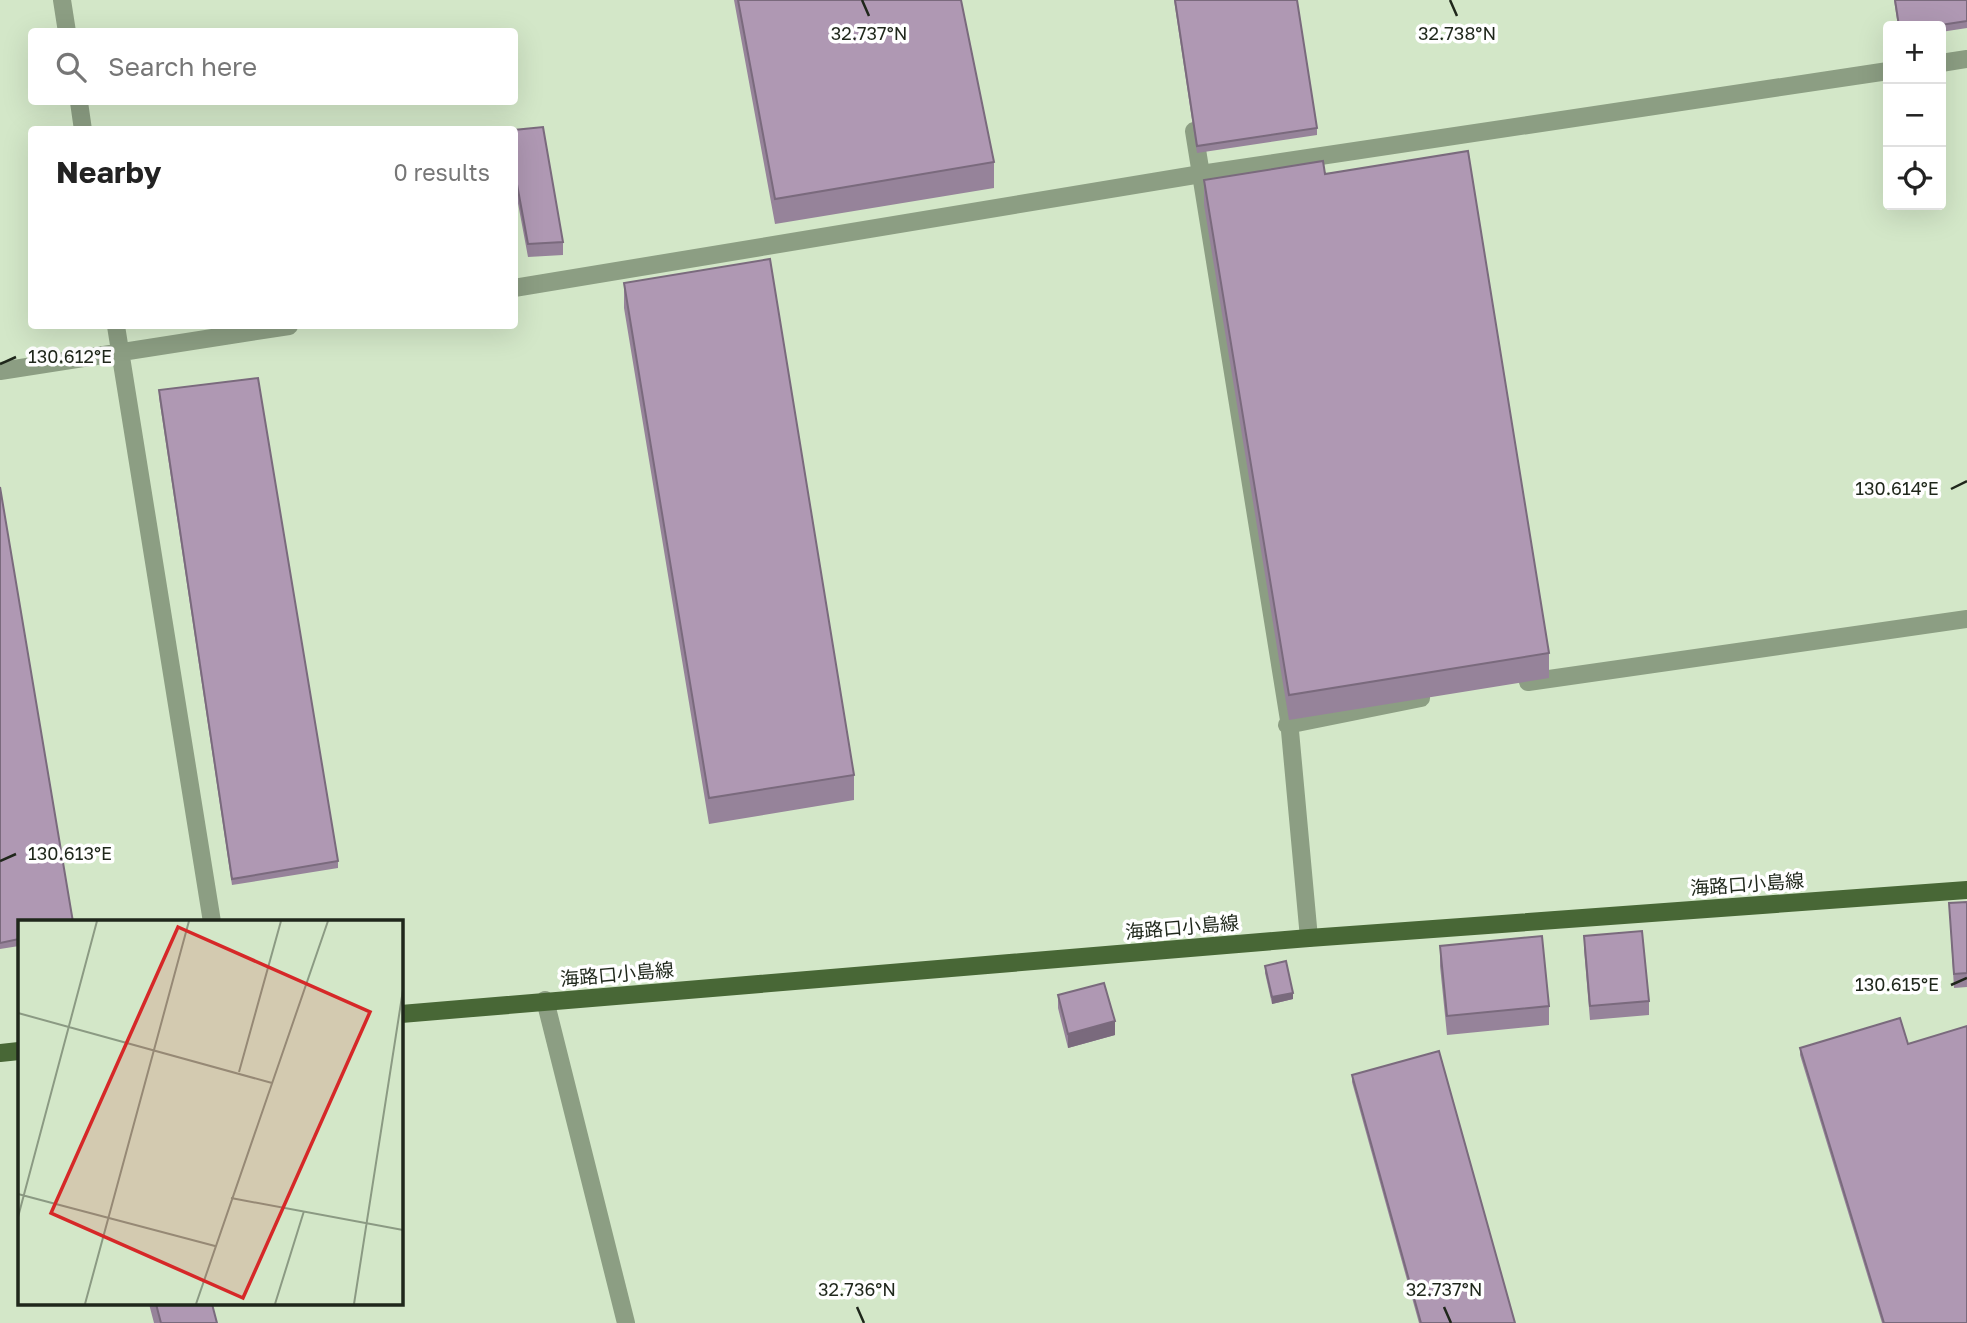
<!DOCTYPE html>
<html lang="en">
<head>
<meta charset="utf-8">
<style>
	:root { --surface:#fff; --page:#f2f2f2; --text:#222; --muted:#767676; --line:#e0e0e0 }
	body { margin:0; font-family:"Golos Text","Noto Sans JP",sans-serif; background:var(--page); color:var(--text) }
	.controls { position:absolute; right:21px; top:21px; display:grid; overflow:hidden; border-radius:7px; box-shadow:0 7px 28px #0002 }
	.controls button { width:63px; height:63px; display:grid; place-items:center; padding:0; border:0; border-bottom:2px solid var(--line); background:var(--surface); color:var(--text); font:35px sans-serif }
	.list { margin:0; padding:0; list-style:none }
	h2 { display:flex; justify-content:space-between; align-items:center; height:91px; margin:0; padding:0 28px; font-size:30px }
	h2 small { font-size:23px; font-weight:400; color:var(--muted) }
	.icon { flex:none; width:38px; height:38px; fill:none; stroke:currentColor; stroke-width:2; stroke-linecap:round; stroke-linejoin:round }
	.map { position:relative; flex:none; width:1967px; height:1323px; overflow:hidden }
	.search { position:absolute; background:var(--surface); box-shadow:0 7px 28px #0002; left:28px; top:28px; width:490px; height:77px; display:flex; align-items:center; gap:18px; box-sizing:border-box; padding:0 24px; border-radius:7px; color:var(--muted); font-size:26px }
	.panel { position:absolute; background:var(--surface); box-shadow:0 7px 28px #0002; left:28px; top:126px; width:490px; height:203px; border-radius:7px }
	.map>svg:first-child { display:block }
	.lines { fill:none; stroke-linecap:round; stroke-linejoin:round }
	.minor { stroke:#8c9e83; stroke-width:18 }
	.major { stroke:#486736; stroke-width:18 }
	.wall { fill:#96839a }
	.shaded-wall { fill:#7a6a7d }
	.building { fill:#af98b3; stroke:#7a6a7d; stroke-width:2 }
	.ticks { fill:none; stroke:#1f271b; stroke-width:2.5 }
	.labels { text-anchor:middle; stroke-width:7; stroke-linejoin:round; paint-order:stroke }
	.street-label { font-size:19px; fill:#1f271b; stroke:#fff }
	.inset-road { fill:none; stroke:#8b9a83; stroke-width:2 }
	.view { fill:#d62828; fill-opacity:0.15; stroke:#d62828; stroke-width:3.5 }
	.inset-edge { fill:none; stroke:#1f271b; stroke-width:3.5 }
	.ticks-label { font-size:18px; text-anchor:middle; fill:#1f271b; stroke:#fff; stroke-width:7; stroke-linejoin:round; paint-order:stroke }
</style>
</head>
<body>
<div class="map">
<svg width="1967" height="1323" viewBox="0 0 1967 1323">
	<rect width="100%" height="100%" fill="#d3e7c8"/>
	<g class="lines">
		<path class="minor" d="M 62,0 L 67,32
			M 1941,63 L 1967,59
			M 79,102 L 83,130
			M 1194,131 L 1289,720 L 1309,938
			M 514,288 L 1201,174 L 1888,71
			M 116,326 L 212,922
			M 0,371 L 289,326
			M 1528,682 L 1967,619
			M 1287,725 L 1421,698
			M 545,1000 L 626,1323"/>
		<path class="major" d="M 401,1014 L 1309,938 L 1967,890
			M 0,1053 L 19,1051"/>
	</g>
	<path class="wall" d="M 734,0 L 961,0 L 994,162 L 994,188 L 775,224 Z
		M 1174,0 L 1297,0 L 1317,128 L 1317,135 L 1197,153 Z
		M 1894,0 L 1967,0 L 1967,28 L 1941,32 L 1941,26 L 1898,26 Z
		M 514,130 L 563,242 L 563,255 L 528,257 L 514,182 Z
		M 1325,174 L 1549,653 L 1549,678 L 1289,720 L 1204,205 L 1204,180 Z
		M 624,283 L 854,775 L 854,800 L 709,824 L 624,308 Z
		M 159,390 L 338,861 L 338,868 L 232,885 L 159,397 Z
		M 0,487 L 19,922 L 19,946 L 0,949 Z
		M 1967,902 L 1967,987 L 1954,988 L 1949,903 Z
		M 1584,936 L 1649,1001 L 1649,1015 L 1590,1020 L 1584,949 Z
		M 1440,946 L 1549,1006 L 1549,1025 L 1447,1035 L 1440,966 Z
		M 1265,966 L 1293,999 L 1272,1004 L 1265,973 Z
		M 1058,995 L 1115,1035 L 1068,1048 L 1058,1008 Z
		M 1908,1044 L 1967,1323 L 1882,1323 L 1800,1055 L 1800,1048 Z
		M 1352,1075 L 1515,1323 L 1419,1323 L 1352,1082 Z
		M 149,1304 L 212,1304 L 217,1323 L 154,1323 Z"/>
	<path class="shaded-wall" d="M 1293,993 L 1293,999 L 1272,1004 L 1272,997 Z
		M 1115,1021 L 1115,1035 L 1068,1048 L 1068,1034 Z"/>
	<path class="building" d="M 738,0 L 961,0 L 994,162 L 775,199 Z
		M 1175,0 L 1297,0 L 1317,128 L 1197,146 Z
		M 1895,0 L 1967,0 L 1967,21 L 1934,26 L 1899,26 Z
		M 543,127 L 563,242 L 528,244 L 514,168 L 514,130 Z
		M 1468,151 L 1549,653 L 1289,695 L 1204,180 L 1323,161 L 1325,174 Z
		M 770,259 L 854,775 L 709,798 L 624,283 Z
		M 258,378 L 338,861 L 232,879 L 159,390 Z
		M 0,487 L 73,922 L 19,922 L 19,939 L 0,943 Z
		M 1967,902 L 1967,973 L 1954,974 L 1949,903 Z
		M 1642,931 L 1649,1001 L 1590,1006 L 1584,936 Z
		M 1542,936 L 1549,1006 L 1447,1016 L 1440,946 Z
		M 1286,961 L 1293,993 L 1272,997 L 1265,966 Z
		M 1104,983 L 1115,1021 L 1068,1034 L 1058,995 Z
		M 1900,1018 L 1908,1044 L 1967,1026 L 1967,1323 L 1884,1323 L 1800,1048 Z
		M 1439,1051 L 1515,1323 L 1421,1323 L 1352,1075 Z
		M 156,1304 L 212,1304 L 217,1323 L 161,1323 Z"/>
	<path class="ticks" d="M 862,0 L 869,16M 1450,0 L 1457,16M 0,364 L 16,357M 1951,489 L 1967,481M 0,861 L 16,854M 1951,985 L 1967,978M 857,1307 L 864,1323M 1444,1307 L 1451,1323"/>
	<g class="labels">
		<g class="street-label">
			<text transform="translate(1747 884) rotate(-4)" y="7">海路口小島線</text>
			<text transform="translate(1182 927) rotate(-5)" y="7">海路口小島線</text>
			<text transform="translate(617 974) rotate(-5)" y="7">海路口小島線</text>
		</g>
	</g>
	<g transform="translate(18 920)">
		<rect width="385" height="385" fill="#d3e7c8"/>
		<path class="inset-road" d="M 0,93 L 254,163M 221,152 L 263,1M 0,274 L 197,326M 213,278 L 385,310M 0,297 L 79,1M 67,384 L 171,1M 178,384 L 310,1M 257,384 L 286,291M 336,384 L 385,70"/>
		<path class="view" d="M 160,7 L 352,92 L 225,378 L 33,293 Z"/>
		<rect width="385" height="385" class="inset-edge"/>
	</g>
	<g class="ticks-label">
		<text x="1457" y="40">32.738°N</text>
		<text x="869" y="40">32.737°N</text>
		<text x="70" y="363">130.612°E</text>
		<text x="1897" y="495">130.614°E</text>
		<text x="70" y="860">130.613°E</text>
		<text x="1897" y="991">130.615°E</text>
		<text x="857" y="1296">32.736°N</text>
		<text x="1444" y="1296">32.737°N</text>
	</g>
</svg>
<div class="controls">
<button>+</button>
<button>−</button>
<button><svg class="icon" aria-label="locate" viewBox="0 0 24 24"><circle cx="12" cy="12" r="6"/><path d="M12 2v4M12 18v4M2 12h4M18 12h4"/></svg></button>
</div>
<div class="search"><svg class="icon" aria-label="search" viewBox="0 0 24 24"><circle cx="10" cy="10" r="6"/><path d="M15 15l6 6"/></svg>Search here</div>
<section class="panel">
<h2>Nearby<small>0 results</small></h2>
<ul class="list">
</ul>
</section>
</div>
</body>
</html>
